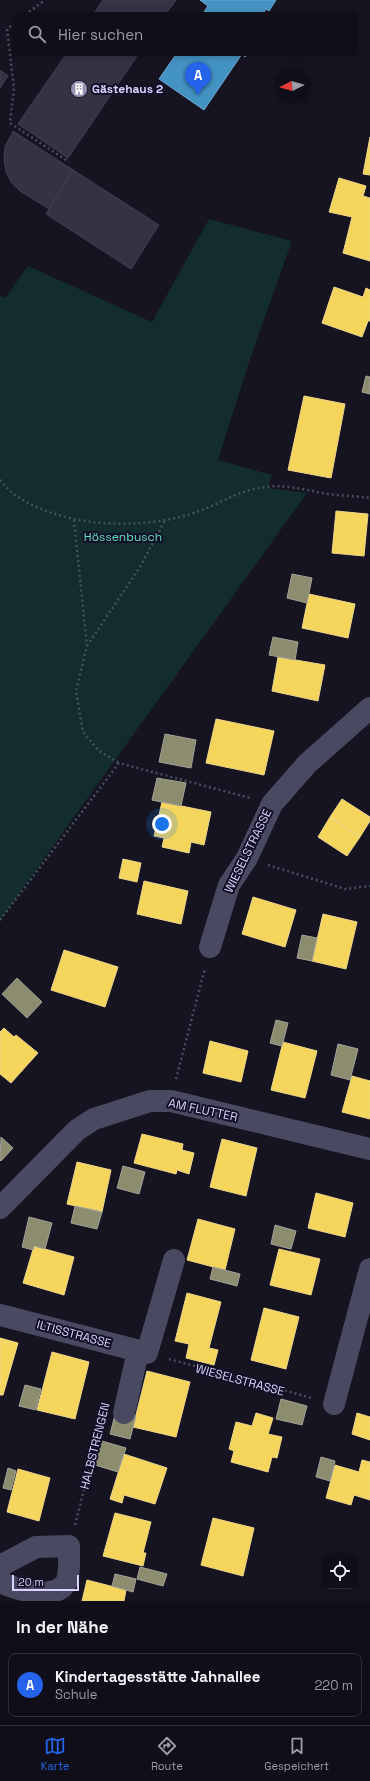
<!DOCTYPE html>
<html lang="de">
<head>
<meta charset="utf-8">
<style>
	:root { --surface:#100f19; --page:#191822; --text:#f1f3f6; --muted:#9c9ca2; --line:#302f38; --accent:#2563eb }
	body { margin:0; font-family:"Space Grotesk",sans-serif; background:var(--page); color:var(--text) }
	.controls { position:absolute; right:12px; bottom:12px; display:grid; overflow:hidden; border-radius:8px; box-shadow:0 2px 6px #0003 }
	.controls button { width:36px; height:36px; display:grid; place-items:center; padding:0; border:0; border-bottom:1px solid var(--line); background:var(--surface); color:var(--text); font:20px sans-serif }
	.compass { position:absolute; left:274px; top:68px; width:36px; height:36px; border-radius:50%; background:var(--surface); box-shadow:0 2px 6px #0003; rotate:264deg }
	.scale { position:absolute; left:12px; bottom:10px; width:67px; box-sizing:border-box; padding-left:4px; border:2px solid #d9d4ff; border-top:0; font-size:11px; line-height:14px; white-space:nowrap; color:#d9d4ff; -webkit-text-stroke:3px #130f26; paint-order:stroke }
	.you { position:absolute; left:162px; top:824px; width:14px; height:14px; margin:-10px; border:3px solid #fff; border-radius:50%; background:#1a73e8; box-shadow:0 0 0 6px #1a73e833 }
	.badge { display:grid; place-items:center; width:26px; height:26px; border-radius:50%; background:var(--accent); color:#fff; font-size:13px; font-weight:700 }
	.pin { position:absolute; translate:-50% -33px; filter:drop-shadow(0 1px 2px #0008) }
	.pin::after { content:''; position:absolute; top:21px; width:14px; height:12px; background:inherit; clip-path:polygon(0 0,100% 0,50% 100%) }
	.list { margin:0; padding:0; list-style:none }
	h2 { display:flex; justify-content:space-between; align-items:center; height:52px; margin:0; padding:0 16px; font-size:17px }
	h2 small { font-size:13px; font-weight:400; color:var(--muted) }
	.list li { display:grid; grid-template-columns:26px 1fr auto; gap:12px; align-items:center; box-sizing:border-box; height:64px; margin:0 8px 8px; padding:0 8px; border:1px solid var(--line); border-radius:8px }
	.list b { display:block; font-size:15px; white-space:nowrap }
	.list p { margin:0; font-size:13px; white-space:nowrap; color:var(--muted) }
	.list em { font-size:13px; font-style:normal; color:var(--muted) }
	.icon { flex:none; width:22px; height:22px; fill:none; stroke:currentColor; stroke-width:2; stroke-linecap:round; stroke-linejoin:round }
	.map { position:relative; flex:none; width:370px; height:1601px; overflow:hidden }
	.search { position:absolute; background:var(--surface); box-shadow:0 2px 6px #0003; left:12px; right:12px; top:12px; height:44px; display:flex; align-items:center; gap:10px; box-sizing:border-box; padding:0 14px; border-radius:8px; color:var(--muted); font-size:15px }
	.sheet { height:124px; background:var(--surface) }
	nav { display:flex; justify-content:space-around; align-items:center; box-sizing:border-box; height:56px; border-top:1px solid var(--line); background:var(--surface); font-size:11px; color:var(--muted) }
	nav a { display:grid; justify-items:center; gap:2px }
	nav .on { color:var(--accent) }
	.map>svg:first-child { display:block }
	.green { fill:#132c2d }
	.homes { fill:#f6d55c; stroke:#edd58d }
	.schools { fill:#4393c3; stroke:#70a6d5 }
	.industry { fill:#8c8c6e; stroke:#a3a29a }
	.building { fill:#343243; stroke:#433f54 }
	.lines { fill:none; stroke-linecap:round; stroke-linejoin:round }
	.path { stroke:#44505f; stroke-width:2.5; stroke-dasharray:2 3; stroke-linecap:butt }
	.minor { stroke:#4a4962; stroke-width:22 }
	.labels { text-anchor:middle; stroke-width:4; stroke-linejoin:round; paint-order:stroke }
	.poi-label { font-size:12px; font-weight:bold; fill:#d9d4ff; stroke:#130f26; text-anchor:start }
	.park-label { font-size:12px; fill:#5fe0c0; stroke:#130f26 }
	.street-label { font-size:12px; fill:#d9d4ff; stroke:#130f26 }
</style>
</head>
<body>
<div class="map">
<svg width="370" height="1601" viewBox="0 0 370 1601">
	<rect width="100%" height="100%" fill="#161421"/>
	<path class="green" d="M 209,219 L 292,241 L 250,359 L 218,460 L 272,475 L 268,488 L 307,493 L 0,920 L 0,296 L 5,298 L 28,266 L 152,322 Z"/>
	<path class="homes" d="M 370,137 L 370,175 L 363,174 Z
		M 339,178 L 366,186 L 363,196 L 370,198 L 370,261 L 343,253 L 352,217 L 329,212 Z
		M 334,287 L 363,297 L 366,288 L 370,290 L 370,321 L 368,321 L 362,337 L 322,323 Z
		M 304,396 L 345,404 L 331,478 L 288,470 Z
		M 336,511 L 368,514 L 364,556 L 332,553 Z
		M 309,594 L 355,604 L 348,638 L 302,628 Z
		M 278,657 L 325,665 L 318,701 L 272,691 Z
		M 216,719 L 274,731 L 264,775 L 206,763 Z
		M 342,799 L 370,817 L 370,821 L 360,837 L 330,817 Z
		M 162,802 L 211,812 L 204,845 L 191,842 L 189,853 L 162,847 L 164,838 L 154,836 Z
		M 330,817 L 360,837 L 347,856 L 318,837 Z
		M 123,859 L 141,863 L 137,882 L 119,878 Z
		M 144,881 L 188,891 L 181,924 L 137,914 Z
		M 253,897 L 296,910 L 285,947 L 242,934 Z
		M 323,914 L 357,922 L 346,969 L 312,961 Z
		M 64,950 L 118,967 L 105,1007 L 51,990 Z
		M 4,1028 L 14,1037 L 16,1035 L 38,1053 L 11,1083 L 0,1074 L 0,1032 Z
		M 210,1041 L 248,1051 L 241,1082 L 203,1073 Z
		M 283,1042 L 317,1051 L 305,1098 L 271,1090 Z
		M 352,1076 L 370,1081 L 370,1119 L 342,1112 Z
		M 142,1134 L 183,1144 L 182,1150 L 194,1153 L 189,1174 L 177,1170 L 176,1174 L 134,1163 Z
		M 222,1139 L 257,1148 L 246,1196 L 210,1187 Z
		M 77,1162 L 111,1170 L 102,1212 L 67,1204 Z
		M 316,1193 L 353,1203 L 345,1237 L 308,1228 Z
		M 198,1219 L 235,1229 L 225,1270 L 187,1260 Z
		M 34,1246 L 74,1257 L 64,1295 L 23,1283 Z
		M 279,1249 L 320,1259 L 311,1295 L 270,1285 Z
		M 187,1293 L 221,1302 L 209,1348 L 218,1350 L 214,1365 L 186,1358 L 189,1344 L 175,1341 Z
		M 264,1308 L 299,1317 L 286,1369 L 251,1360 Z
		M 0,1338 L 18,1343 L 3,1395 L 0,1395 Z
		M 52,1352 L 89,1362 L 75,1419 L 37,1410 Z
		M 147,1371 L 190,1382 L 176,1437 L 133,1427 Z
		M 256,1413 L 273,1418 L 268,1434 L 282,1437 L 277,1458 L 272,1457 L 268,1472 L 231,1462 L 234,1451 L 229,1449 L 236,1422 L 252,1426 Z
		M 357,1413 L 370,1417 L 370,1440 L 352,1434 Z
		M 124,1454 L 167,1468 L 155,1504 L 124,1495 L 122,1503 L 110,1499 Z
		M 362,1460 L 370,1462 L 370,1500 L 354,1495 L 351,1505 L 326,1498 L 335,1465 L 359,1472 Z
		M 18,1469 L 50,1478 L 39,1521 L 7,1512 Z
		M 115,1513 L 151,1522 L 143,1553 L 146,1553 L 143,1566 L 103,1556 Z
		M 213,1518 L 254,1528 L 243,1576 L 201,1565 Z
		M 87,1580 L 126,1590 L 124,1601 L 82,1601 Z"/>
	<path class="schools" d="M 200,0 L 276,0 L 269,11 L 266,9 L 262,15 L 202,15 L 208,6 Z
		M 177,53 L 248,53 L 245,57 L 242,54 L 204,110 L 159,79 Z"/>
	<path class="industry" d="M 366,376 L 370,377 L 370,394 L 362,392 Z
		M 292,574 L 312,578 L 307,603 L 287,598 Z
		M 273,637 L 298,642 L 295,660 L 269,655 Z
		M 165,734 L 196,740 L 191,768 L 159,762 Z
		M 157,778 L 186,783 L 181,806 L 152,800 Z
		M 302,935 L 317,938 L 312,961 L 297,958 Z
		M 17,978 L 42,1002 L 27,1018 L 2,994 Z
		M 276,1020 L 288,1023 L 282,1046 L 270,1043 Z
		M 338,1044 L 358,1049 L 350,1080 L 331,1075 Z
		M 1,1137 L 13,1148 L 1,1161 L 0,1160 Z
		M 123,1166 L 145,1172 L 139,1194 L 117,1188 Z
		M 75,1206 L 102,1212 L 97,1229 L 71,1223 Z
		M 29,1217 L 52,1223 L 45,1249 L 34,1246 L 33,1250 L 22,1247 Z
		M 275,1225 L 296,1231 L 291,1249 L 271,1244 Z
		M 213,1267 L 240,1274 L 237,1286 L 210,1279 Z
		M 25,1385 L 41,1389 L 36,1410 L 19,1406 Z
		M 281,1399 L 307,1406 L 302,1425 L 276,1419 Z
		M 116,1411 L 136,1416 L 130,1439 L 110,1434 Z
		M 102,1441 L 126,1448 L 118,1472 L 95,1465 Z
		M 321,1457 L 335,1461 L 330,1481 L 316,1477 Z
		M 8,1468 L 16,1471 L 11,1490 L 3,1488 Z
		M 140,1567 L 167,1574 L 163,1586 L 137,1579 Z
		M 115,1574 L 136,1579 L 133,1592 L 112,1586 Z"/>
	<path class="building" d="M 103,0 L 176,0 L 165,15 L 93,15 Z
		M 67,53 L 139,53 L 68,158 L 18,124 Z
		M 0,70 L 8,76 L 0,88 Z
		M 13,131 L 73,170 L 49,209 L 20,191 L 11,182 L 6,172 L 4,159 L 5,147 Z
		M 73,170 L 159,225 L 131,269 L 46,214 Z"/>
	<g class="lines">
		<path class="path" d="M 25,15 L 45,0
			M 15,23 L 7,29 L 14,88 L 10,123 L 69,162
			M 0,480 C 5,485 9,491 15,495 C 64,528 136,530 191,514 C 214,507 235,492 259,488 C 282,483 305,490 328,494 C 342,496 356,496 370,498
			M 74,520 L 87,646 L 76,691 L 83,732 L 99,751 L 119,763
			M 87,646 L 140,567 L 165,520
			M 268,865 L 345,889 L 370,886
			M 0,920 L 119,763 L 250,798
			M 176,1079 L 205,968
			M 169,1359 L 312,1398
			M 75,1525 L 102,1419"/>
		<path class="minor" d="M 210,947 L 229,885 L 247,858 L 272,804 L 307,764 L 370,708
			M 0,1208 L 77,1130 L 94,1119 L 150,1101 L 171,1101 L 370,1149
			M 0,1315 L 147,1353 L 174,1260
			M 334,1404 L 370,1269
			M 124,1413 L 138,1351
			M 0,1566 L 36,1547 L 69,1546 C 69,1557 70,1571 67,1581 C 57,1601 20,1591 0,1582"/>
	</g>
	<defs>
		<symbol id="building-disc" viewBox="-11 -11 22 22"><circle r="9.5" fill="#9591b1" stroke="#130f26"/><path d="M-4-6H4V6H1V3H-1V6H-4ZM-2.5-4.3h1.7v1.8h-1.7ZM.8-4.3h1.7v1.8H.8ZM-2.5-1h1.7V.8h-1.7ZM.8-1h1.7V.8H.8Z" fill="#fff"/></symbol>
	</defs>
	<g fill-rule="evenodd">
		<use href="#building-disc" x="69" y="79" width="20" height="20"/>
	</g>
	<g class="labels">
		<g class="poi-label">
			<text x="92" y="93">Gästehaus 2</text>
		</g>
		<g class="park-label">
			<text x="123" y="541">Hössenbusch</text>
		</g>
		<g class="street-label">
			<text transform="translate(248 851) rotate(-64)" y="4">WIESELSTRASSE</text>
			<text transform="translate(203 1110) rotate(12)" y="4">AM FLUTTER</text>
			<text transform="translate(74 1334) rotate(15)" y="4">ILTISSTRASSE</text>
			<text transform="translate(240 1380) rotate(15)" y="4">WIESELSTRASSE</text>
			<text transform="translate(95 1446) rotate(-76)" y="4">HALBSTRENGEN</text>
		</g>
	</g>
</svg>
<div class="controls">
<button><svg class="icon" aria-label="locate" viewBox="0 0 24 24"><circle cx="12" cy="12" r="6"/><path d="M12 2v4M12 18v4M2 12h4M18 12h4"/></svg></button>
</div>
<svg class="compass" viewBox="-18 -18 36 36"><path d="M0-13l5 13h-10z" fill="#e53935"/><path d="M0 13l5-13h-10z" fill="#9c9ca2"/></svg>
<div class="scale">20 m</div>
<div class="you"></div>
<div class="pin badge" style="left:198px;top:95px">A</div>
<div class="search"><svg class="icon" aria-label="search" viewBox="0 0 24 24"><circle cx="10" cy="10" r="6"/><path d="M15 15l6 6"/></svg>Hier suchen</div>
</div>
<section class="sheet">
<h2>In der Nähe<small></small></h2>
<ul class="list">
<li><span class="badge">A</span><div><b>Kindertagesstätte Jahnallee</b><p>Schule</p></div><em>220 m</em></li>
</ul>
</section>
<nav>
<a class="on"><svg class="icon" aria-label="map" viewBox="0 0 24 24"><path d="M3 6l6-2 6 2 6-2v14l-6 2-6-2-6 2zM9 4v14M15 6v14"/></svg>Karte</a>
<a><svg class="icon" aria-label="directions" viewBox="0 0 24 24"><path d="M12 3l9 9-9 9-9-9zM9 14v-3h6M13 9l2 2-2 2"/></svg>Route</a>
<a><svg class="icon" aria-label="saved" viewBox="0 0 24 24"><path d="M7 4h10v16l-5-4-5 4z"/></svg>Gespeichert</a>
</nav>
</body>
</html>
